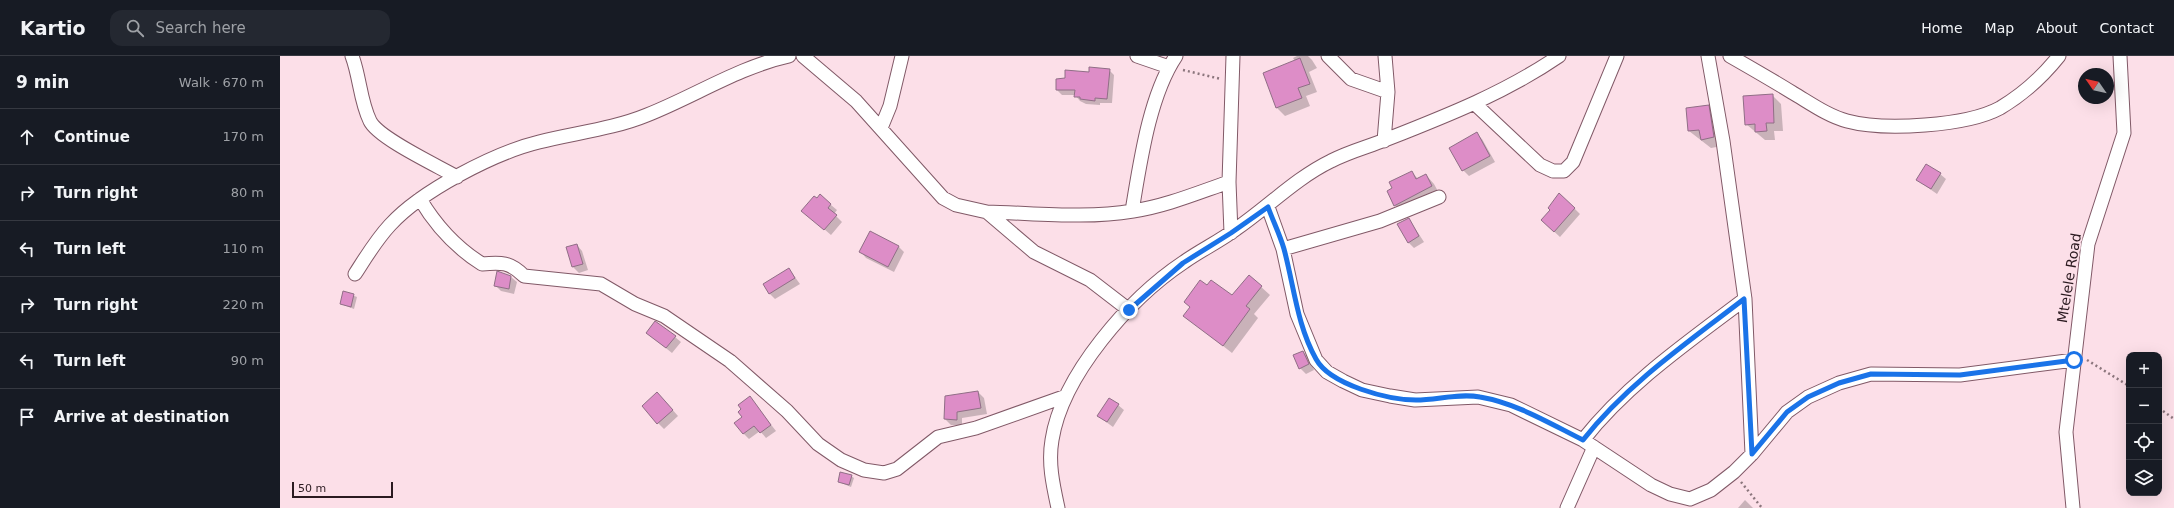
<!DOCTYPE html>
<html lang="en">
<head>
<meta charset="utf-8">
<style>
	:root { --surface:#171b24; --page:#242831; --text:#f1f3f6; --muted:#9ea1a6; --line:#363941 }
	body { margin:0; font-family:"DejaVu Sans",sans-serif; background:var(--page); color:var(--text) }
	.controls { position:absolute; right:12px; bottom:12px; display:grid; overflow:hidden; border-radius:8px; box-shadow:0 4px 16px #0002 }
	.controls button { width:36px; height:36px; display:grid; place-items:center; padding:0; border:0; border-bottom:1px solid var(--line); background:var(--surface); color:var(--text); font:20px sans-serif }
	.compass { position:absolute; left:1798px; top:12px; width:36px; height:36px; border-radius:50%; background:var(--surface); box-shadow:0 4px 16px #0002; rotate:304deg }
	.scale { position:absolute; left:12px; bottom:10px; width:101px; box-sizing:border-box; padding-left:4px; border:2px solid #2b1a20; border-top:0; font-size:11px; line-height:14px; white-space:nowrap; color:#2b1a20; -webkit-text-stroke:3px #fcdfe8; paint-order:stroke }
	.stop { position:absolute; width:12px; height:12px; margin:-9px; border:3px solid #1a73e8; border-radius:50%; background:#fff }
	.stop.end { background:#1a73e8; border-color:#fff; box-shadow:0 1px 4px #0008 }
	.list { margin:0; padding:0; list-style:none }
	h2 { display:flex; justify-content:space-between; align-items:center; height:52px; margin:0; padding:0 16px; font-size:17px }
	h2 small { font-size:13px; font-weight:400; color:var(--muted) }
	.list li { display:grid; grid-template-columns:26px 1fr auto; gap:12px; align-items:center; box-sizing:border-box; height:56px; padding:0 16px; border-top:1px solid var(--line) }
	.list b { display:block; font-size:15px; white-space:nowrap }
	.list em { font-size:13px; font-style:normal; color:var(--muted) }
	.icon { flex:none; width:22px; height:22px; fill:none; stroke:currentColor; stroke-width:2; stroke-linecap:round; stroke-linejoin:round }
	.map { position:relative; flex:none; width:1894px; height:452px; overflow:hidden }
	header { display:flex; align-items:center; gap:24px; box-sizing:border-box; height:56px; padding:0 20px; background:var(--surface); border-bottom:1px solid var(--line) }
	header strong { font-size:19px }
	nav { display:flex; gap:22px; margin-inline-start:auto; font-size:14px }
	.search { width:280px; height:36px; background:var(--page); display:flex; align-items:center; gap:10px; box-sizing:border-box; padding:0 14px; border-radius:12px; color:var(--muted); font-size:15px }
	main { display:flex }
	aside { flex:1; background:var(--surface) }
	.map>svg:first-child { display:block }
	.shadow { fill:#0003 }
	.building { fill:#dd8dc7; stroke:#906e86 }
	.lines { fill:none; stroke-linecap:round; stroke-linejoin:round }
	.minor-casing { stroke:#815967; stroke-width:15 }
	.path { stroke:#8c767d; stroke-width:2.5; stroke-dasharray:2 3; stroke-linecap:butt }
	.minor { stroke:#fff; stroke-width:13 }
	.route { stroke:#1a73e8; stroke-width:5 }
	.labels { text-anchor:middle; stroke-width:3.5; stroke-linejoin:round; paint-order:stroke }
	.street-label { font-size:14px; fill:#2b1a20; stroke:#fcdfe8 }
</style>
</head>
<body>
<header>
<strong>Kartio</strong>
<div class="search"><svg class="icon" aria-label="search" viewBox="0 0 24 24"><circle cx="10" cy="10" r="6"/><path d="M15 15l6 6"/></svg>Search here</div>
<nav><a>Home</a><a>Map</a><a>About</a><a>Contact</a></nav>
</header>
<main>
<aside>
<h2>9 min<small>Walk · 670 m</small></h2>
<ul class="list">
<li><svg class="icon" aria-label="ahead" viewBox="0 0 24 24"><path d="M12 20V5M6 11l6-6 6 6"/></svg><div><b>Continue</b></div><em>170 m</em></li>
<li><svg class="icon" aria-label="right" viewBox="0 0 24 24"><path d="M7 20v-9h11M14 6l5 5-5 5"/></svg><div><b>Turn right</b></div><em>80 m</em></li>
<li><svg class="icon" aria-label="left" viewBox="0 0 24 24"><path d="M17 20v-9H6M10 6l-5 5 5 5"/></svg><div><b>Turn left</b></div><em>110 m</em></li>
<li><svg class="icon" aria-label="right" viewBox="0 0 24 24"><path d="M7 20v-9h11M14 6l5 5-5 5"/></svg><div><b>Turn right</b></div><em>220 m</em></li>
<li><svg class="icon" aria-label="left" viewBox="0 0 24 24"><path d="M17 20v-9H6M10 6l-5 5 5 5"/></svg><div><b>Turn left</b></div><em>90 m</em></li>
<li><svg class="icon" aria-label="arrive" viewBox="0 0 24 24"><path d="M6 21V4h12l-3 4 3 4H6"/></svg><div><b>Arrive at destination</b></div></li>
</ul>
</aside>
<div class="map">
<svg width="1894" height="452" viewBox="0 0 1894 452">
	<rect width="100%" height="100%" fill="#fcdfe8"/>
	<path class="shadow" d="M 1017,0 L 1028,0 L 1032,4 L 1037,12 L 1029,16 L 1037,36 L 1026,40 L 1030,50 L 1005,60 L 997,52 L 984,17 L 1015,5 L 1013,2 Z
		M 829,14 L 834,19 L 832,47 L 820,47 L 820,49 L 806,48 L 800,45 L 795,39 L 782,39 L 777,34 L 810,17 Z
		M 1492,39 L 1501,48 L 1503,75 L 1494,75 L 1495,84 L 1485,84 L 1466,68 Z
		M 1428,50 L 1437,59 L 1442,90 L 1431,92 L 1409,75 L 1407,53 Z
		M 1197,78 L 1202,83 L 1215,106 L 1189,120 L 1183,114 L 1171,92 Z
		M 1132,116 L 1138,123 L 1146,119 L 1154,128 L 1160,139 L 1124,158 L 1115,149 Z
		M 1660,118 L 1666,123 L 1657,138 L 1637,124 Z
		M 540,140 L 557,154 L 554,158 L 562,166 L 551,179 L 529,160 Z
		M 1294,152 L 1300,158 L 1280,181 L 1268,170 Z
		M 1129,163 L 1144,186 L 1134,192 L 1128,186 Z
		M 297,189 L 302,195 L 308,214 L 299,217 L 293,211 L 288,192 Z
		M 619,191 L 624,196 L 614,216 L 586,202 L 581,196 Z
		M 509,213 L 520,228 L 495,243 L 489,237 Z
		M 969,220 L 990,239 L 974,258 L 978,262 L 952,297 L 905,260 L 927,230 L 952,241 Z
		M 231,221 L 237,226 L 234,238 L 221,235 L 215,229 Z
		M 64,236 L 77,241 L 74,253 L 61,248 Z
		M 367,277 L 395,281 L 401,286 L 392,297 Z
		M 1023,296 L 1029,302 L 1034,314 L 1026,318 L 1020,312 Z
		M 698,336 L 704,342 L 707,358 L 682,362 L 682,369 L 671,369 L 665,363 Z
		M 470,342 L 496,375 L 486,382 L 480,375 L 469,383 L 463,377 L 463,361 Z
		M 383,343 L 398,360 L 384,373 L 378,367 Z
		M 838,349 L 844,354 L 833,371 L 818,360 Z
		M 571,420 L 574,422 L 571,431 L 559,426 Z
		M 1465,444 L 1473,452 L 1458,452 Z"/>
	<path class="building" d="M 1020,2 L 1030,28 L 1018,32 L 1022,42 L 996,52 L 983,17 Z
		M 809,11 L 830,13 L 827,43 L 815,42 L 815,45 L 800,43 L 800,41 L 794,41 L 795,34 L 776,34 L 776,23 L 785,22 L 785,14 L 809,16 Z
		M 1493,38 L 1494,67 L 1486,67 L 1487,75 L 1475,76 L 1475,68 L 1465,69 L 1463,40 Z
		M 1429,49 L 1434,81 L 1421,84 L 1419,74 L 1408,75 L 1406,52 Z
		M 1197,76 L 1210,100 L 1182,115 L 1169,92 Z
		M 1646,108 L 1661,117 L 1651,133 L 1636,124 Z
		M 1132,115 L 1136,123 L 1146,118 L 1152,130 L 1114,150 L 1107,135 L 1112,132 L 1109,126 Z
		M 1279,137 L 1295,152 L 1274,176 L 1261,164 L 1270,154 L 1268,152 Z
		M 540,138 L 551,148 L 548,152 L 557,159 L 544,174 L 521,155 L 534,140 L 537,142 Z
		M 1129,162 L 1139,180 L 1128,187 L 1117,168 Z
		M 590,175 L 619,190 L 608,211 L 579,196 Z
		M 297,188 L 303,208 L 292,211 L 286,191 Z
		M 509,212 L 515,222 L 489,238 L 483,228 Z
		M 217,215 L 231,220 L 229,233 L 214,230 Z
		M 969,219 L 982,230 L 966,250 L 970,253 L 943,290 L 903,260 L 910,251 L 904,246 L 920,224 L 927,229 L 931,224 L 952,239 Z
		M 63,235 L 74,238 L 71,251 L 60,248 Z
		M 375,265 L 396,280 L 386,292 L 366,277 Z
		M 1023,295 L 1029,308 L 1019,313 L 1013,299 Z
		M 698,335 L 701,352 L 677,356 L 677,364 L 664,363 L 665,340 Z
		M 377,336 L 393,354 L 377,368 L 362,350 Z
		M 470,340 L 491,369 L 480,377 L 474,370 L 463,378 L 454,367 L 462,361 L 458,356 L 461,353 L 458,349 Z
		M 829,342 L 839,348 L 827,366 L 817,360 Z
		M 560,416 L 572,419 L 569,429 L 558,426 Z"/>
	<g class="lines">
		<defs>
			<path id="minor" d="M 72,0 C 80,21 80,45 90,65 C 98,82 158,110 177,121
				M 523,0 L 576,45 L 663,142 L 676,149 L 707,156 L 754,196 L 810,224 L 849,254
				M 857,0 L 889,11
				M 1048,0 L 1071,23 L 1108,36
				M 1428,0 L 1443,85 L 1465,243 L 1472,398
				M 1450,0 C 1471,12 1492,24 1513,37 C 1530,47 1548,60 1567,65 C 1604,75 1687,70 1720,52 C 1742,39 1763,20 1779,0
				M 1195,48 L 1260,109 L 1273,115 L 1284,115 L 1293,106 L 1337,0
				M 601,72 L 610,50 L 622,0
				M 1104,85 L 1108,36 L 1105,0
				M 140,143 C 156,170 175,191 202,208 C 221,206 230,206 244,220 L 321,228 L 355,248 L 384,260 L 450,305 L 507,355 L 538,388 L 561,404 L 584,414 L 604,417 L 617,413 L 658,381 L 696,372 L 786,340
				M 988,151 L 1003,193 L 1017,258 L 1036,304 L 1047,316 L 1063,325 L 1082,334 L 1110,340 L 1135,344 L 1198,341 L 1231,349 L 1303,384 L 1371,429 L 1390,438 L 1410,443 L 1431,434 L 1454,416 L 1472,398 L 1507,356 L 1528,341 L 1559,327 L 1591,318 L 1680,319 L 1794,304
				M 852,155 C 860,108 869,40 896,0
				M 707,156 C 755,157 806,163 853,155 C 886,150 917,137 949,126
				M 951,177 L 949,126 L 953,0
				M 1003,193 L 1100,165 L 1159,141
				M 75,218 C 86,201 96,184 110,169 C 141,135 214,97 259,86 C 294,77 333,73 367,59 C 415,40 459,11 509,0
				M 1303,384 C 1347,328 1408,286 1465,243
				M 778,452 C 773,429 768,407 772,384 C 782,319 850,242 904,206 C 921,194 940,185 956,173 C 988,151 1016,122 1051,105 C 1068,96 1087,91 1105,84 C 1166,60 1225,37 1279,0
				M 1287,452 L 1314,391
				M 1793,452 L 1786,376 L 1808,188 L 1844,77 L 1840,0"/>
		</defs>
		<use href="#minor" class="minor-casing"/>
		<path class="path" d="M 903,14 L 941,23
			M 1807,304 L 1849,330
			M 1879,352 L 1894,363
			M 1461,426 L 1482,452"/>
		<use href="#minor" class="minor"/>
	</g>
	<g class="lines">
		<path class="route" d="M 849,254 L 903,207 L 951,177 L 988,151 C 993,165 1000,179 1004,193 C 1014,230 1017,269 1036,303 C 1050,329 1109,344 1136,344 C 1157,344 1179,337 1200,341 C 1236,347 1269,367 1303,384 C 1347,328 1408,286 1464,243 L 1472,398 L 1507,356 L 1528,341 L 1559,327 L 1591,318 L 1680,319 L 1794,304"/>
	</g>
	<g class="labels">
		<g class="street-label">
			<text transform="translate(1789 222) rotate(-81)" y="5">Mtelele Road</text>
		</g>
	</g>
</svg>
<div class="controls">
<button>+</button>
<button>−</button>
<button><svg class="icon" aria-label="locate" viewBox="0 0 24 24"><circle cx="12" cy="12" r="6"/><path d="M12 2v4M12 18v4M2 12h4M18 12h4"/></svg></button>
<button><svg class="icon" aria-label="layers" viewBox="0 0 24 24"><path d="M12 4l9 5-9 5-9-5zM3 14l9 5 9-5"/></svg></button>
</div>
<svg class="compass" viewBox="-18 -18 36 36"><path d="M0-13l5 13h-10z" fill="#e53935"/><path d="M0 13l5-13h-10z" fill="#9ea1a6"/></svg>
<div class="scale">50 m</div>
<div class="stop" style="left:1794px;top:304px"></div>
<div class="stop end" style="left:849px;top:254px"></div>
</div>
</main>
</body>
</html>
